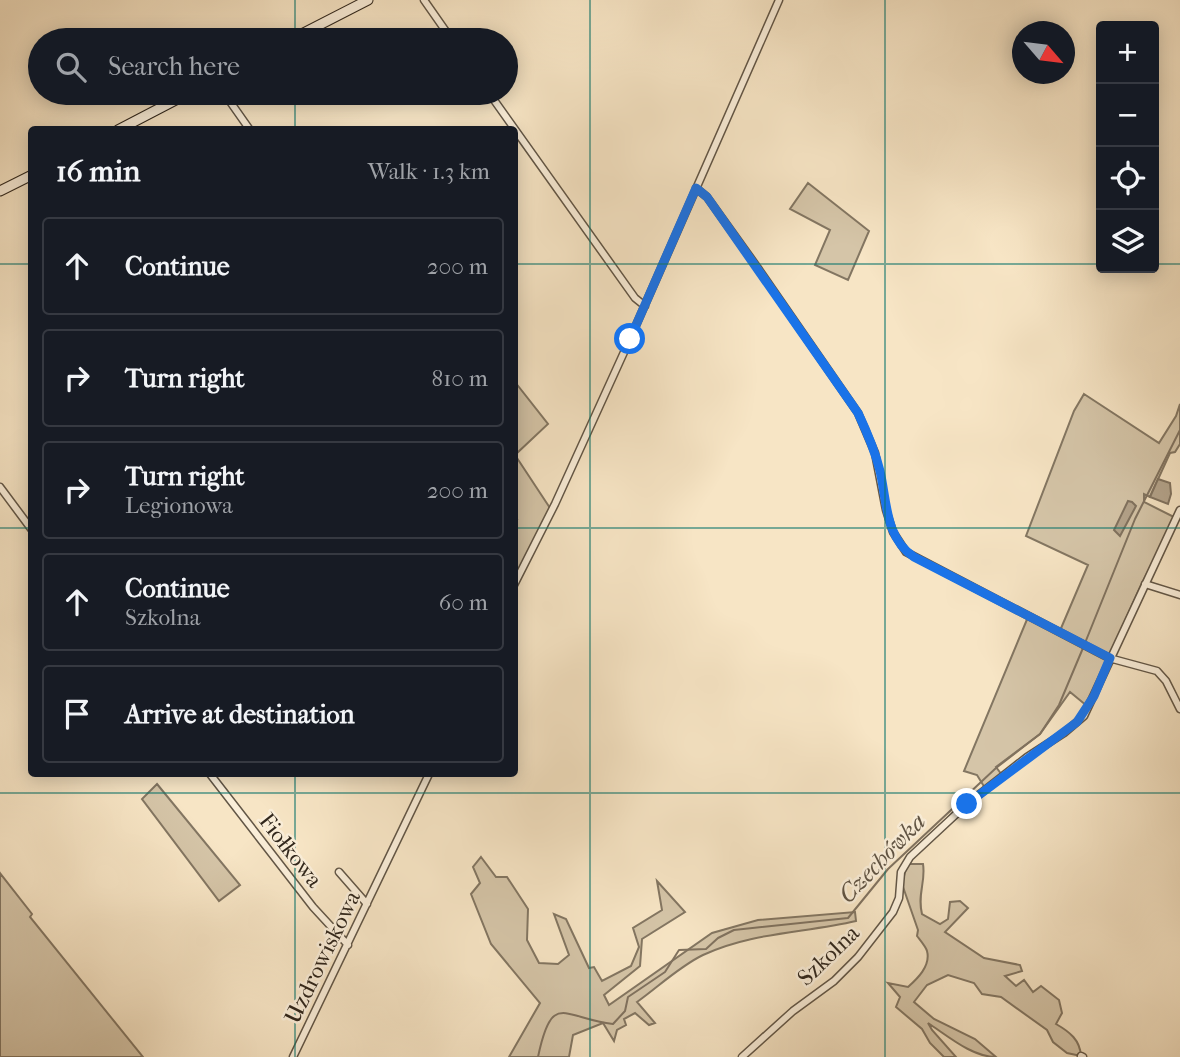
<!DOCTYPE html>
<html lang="en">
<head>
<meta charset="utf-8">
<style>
	:root { --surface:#171b24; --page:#242831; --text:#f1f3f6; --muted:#9ea1a6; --line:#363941 }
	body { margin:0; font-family:"IM FELL French Canon",serif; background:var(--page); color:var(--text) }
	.controls { position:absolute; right:21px; top:21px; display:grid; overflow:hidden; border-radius:7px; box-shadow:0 4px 18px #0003 }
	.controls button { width:63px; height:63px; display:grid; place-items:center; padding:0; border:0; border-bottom:2px solid var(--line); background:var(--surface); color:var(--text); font:35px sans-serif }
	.compass { position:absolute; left:1012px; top:21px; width:63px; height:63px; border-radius:50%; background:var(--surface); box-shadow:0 4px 18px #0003; rotate:118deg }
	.stop { position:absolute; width:21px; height:21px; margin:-16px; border:5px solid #1a73e8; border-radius:50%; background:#fff }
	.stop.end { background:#1a73e8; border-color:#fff; box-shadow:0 2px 7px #0008 }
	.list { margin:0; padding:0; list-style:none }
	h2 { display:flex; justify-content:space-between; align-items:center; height:91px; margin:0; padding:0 28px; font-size:30px }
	h2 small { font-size:23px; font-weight:400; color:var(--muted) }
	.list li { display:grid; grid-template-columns:46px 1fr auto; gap:21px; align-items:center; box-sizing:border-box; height:98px; margin:0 14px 14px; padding:0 14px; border:2px solid var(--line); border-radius:7px }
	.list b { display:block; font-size:26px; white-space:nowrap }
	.list p { margin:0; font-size:23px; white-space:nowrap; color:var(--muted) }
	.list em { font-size:23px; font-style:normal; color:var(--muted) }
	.icon { flex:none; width:38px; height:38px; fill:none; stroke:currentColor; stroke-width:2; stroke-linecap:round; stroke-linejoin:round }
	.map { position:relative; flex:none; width:1180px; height:1057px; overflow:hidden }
	.search { position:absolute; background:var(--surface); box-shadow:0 4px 18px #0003; left:28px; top:28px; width:490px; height:77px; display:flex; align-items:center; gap:18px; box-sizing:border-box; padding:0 24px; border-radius:38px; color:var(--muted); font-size:26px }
	.panel { position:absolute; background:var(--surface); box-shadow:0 4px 18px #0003; left:28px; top:126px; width:490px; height:651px; border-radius:7px }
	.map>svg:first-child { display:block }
	.green { fill:#d5c5a8; stroke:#837662; stroke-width:2 }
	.water { fill:#b4a48c; stroke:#80725f; stroke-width:2 }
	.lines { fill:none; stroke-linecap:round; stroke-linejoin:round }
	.stream { stroke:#80725f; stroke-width:2 }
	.street-casing { stroke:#625646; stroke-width:9 }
	.secondary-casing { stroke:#31271c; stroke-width:11 }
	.street { stroke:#faeed9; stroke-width:6 }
	.secondary { stroke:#faeed9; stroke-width:9 }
	.route { stroke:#1a73e8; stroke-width:9 }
	.grid { fill:none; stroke:#0f766e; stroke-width:2; stroke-opacity:0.55 }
	.labels { text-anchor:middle; stroke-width:5; stroke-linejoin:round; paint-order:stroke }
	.street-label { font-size:23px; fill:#31271c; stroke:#faeed9 }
	.water-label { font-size:24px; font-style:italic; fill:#5f5343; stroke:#faeed9 }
</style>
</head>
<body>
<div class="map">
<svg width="1180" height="1057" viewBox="0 0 1180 1057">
	<rect width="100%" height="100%" fill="#f7e5c5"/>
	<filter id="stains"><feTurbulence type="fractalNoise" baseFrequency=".00286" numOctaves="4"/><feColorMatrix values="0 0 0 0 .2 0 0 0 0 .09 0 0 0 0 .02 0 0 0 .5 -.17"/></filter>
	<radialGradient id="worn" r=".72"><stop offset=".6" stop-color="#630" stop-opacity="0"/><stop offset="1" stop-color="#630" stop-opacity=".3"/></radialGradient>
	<path class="green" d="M 808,183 L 869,231 L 848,280 L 815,265 L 830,230 L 790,209 Z
		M 515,382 L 548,424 L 515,455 L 550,508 L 515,577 L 514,520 L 517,519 L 514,514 Z
		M 1084,394 L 1159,443 L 1176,416 L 1180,404 L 1180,444 L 1175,452 L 1170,453 L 1150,497 L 1144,494 L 1144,502 L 1176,518 L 1141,585 L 1087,706 L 1070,692 L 1040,734 L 996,767 L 1002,775 L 985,788 L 977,775 L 964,771 L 1028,617 L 1059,633 L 1088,565 L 1026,536 L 1074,411 Z
		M 157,784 L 240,885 L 219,901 L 142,799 Z
		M 481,857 L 496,877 L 507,877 L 528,909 L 527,940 L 539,963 L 558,964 L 569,955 L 554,914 L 566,919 L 589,968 L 594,967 L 602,981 L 631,966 L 639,947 L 633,928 L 662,910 L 657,881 L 685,912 L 642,939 L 640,966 L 604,995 L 609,1005 L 712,933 L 758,920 L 855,912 L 856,921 C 805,933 752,932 703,955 C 680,966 658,987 637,1002 L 655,1023 L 649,1025 L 635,1013 L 624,1019 L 626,1025 L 617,1030 L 614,1041 L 603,1023 L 573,1035 L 569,1057 L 509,1057 L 540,1003 L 491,944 L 471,894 L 480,883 L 473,867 Z
		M 907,864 L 923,864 C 926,882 917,894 922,914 L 940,924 L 948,919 L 950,902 L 960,901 L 968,908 L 945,932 L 984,958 L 1020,965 L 1022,971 L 1005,976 L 1016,986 L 1024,980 L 1033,992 L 1041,986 L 1059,1000 L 1062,1013 L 1056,1024 C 1070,1032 1080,1040 1081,1056 L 1067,1053 L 1053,1042 L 1047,1030 L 1001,997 L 982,994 L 974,983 L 948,975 L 927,985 L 914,1002 L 934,1019 L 975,1039 L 996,1057 C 972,1057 948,1036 928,1023 L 932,1030 L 956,1057 L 944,1057 L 930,1043 L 922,1029 L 896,1007 L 900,997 L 888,983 L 908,987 C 917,979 931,966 927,951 C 926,947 920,940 917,936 L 918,930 L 902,884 Z
		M 0,873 L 32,914 L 30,917 L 143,1057 L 0,1057 Z"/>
	<path class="water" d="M 1158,479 L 1170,483 L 1171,494 L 1168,504 L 1150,497 Z
		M 1128,501 L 1132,502 L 1136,506 L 1120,536 L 1114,530 Z"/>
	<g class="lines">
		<path class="stream" d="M 1085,643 L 1135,519 L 1180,430
			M 538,1057 C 552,990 563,1018 613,1024 L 625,1011 L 628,997 L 665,972 L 679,950 L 706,949 L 718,938 L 734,930 L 848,918 L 888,869 L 996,768 L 1040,734 L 1059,705 L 1083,648"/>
		<defs>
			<path id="street" d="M 424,0 L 452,40
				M 224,93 L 250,130
				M 489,93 L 635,298 L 645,306
				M 696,188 L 707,197 L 755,264 L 858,413 L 875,453 L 886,510 L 893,532 L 906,552 L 1109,658 L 1157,671 L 1166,681 L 1180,709
				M 0,487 L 32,530
				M 1145,584 L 1180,595
				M 514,585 L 555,504 L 630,339 L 779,0
				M 210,774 L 313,907 L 348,945
				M 339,872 L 367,904
				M 1081,1056 L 1083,1057
				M 293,1057 L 429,774
				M 742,1057 L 793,1011 L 834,981 L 858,957 L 893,912 L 899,898 L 901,872 L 910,857 L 967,804 L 1027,757 L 1064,733 L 1084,716 L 1180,510"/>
			<path id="secondary" d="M 290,40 L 368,0
				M 118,130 L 189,93
				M 0,191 L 32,175"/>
		</defs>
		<use href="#street" class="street-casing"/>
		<use href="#secondary" class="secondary-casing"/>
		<use href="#street" class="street"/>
		<use href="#secondary" class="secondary"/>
	</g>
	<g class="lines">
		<path class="route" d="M 630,339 L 696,188 L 707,197 L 858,413 C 867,432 875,451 880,471 C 887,501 885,538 914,557 L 1110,658 L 1094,696 L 1077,722 L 967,804"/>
	</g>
	<path class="grid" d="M 295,0 L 295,40M 590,0 L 590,1057M 885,0 L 885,1057M 295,93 L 295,130M 0,264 L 32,264M 514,264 L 1101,264M 1154,264 L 1180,264M 0,528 L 32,528M 514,528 L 1180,528M 295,774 L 295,1057M 0,793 L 1180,793"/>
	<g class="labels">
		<g class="street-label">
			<text transform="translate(291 850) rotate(52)" y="8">Fiołkowa</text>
			<text transform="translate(828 955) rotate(-44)" y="8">Szkolna</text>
			<text transform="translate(322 957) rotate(-64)" y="8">Uzdrowiskowa</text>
		</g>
		<g class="water-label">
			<text transform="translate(882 858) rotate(-46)" y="8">Czechówka</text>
		</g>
	</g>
	<rect width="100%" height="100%" filter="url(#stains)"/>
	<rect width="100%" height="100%" fill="url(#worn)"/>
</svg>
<div class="controls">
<button>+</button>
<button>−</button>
<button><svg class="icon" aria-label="locate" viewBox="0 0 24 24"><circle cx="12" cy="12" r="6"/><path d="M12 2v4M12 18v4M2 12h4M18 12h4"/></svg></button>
<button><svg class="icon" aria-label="layers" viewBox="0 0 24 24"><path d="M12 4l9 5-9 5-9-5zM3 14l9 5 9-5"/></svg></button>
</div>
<svg class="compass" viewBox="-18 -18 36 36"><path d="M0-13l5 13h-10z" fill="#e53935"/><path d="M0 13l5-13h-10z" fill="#9ea1a6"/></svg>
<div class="stop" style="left:630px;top:339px"></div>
<div class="stop end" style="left:967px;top:804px"></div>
<div class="search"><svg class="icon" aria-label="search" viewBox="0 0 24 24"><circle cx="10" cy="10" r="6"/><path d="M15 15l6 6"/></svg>Search here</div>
<section class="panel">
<h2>16 min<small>Walk · 1.3 km</small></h2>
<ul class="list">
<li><svg class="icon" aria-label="ahead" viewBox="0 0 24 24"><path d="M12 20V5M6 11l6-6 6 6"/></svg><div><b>Continue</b></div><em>200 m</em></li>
<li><svg class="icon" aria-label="right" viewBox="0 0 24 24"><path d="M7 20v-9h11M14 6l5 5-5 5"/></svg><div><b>Turn right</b></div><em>810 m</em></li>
<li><svg class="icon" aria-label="right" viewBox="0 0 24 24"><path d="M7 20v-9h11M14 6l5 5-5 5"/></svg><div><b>Turn right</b><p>Legionowa</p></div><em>200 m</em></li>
<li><svg class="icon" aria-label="ahead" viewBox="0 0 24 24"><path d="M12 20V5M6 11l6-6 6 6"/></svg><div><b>Continue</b><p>Szkolna</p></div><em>60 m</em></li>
<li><svg class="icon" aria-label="arrive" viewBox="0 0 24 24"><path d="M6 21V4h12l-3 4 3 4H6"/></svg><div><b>Arrive at destination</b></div></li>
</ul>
</section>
</div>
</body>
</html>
